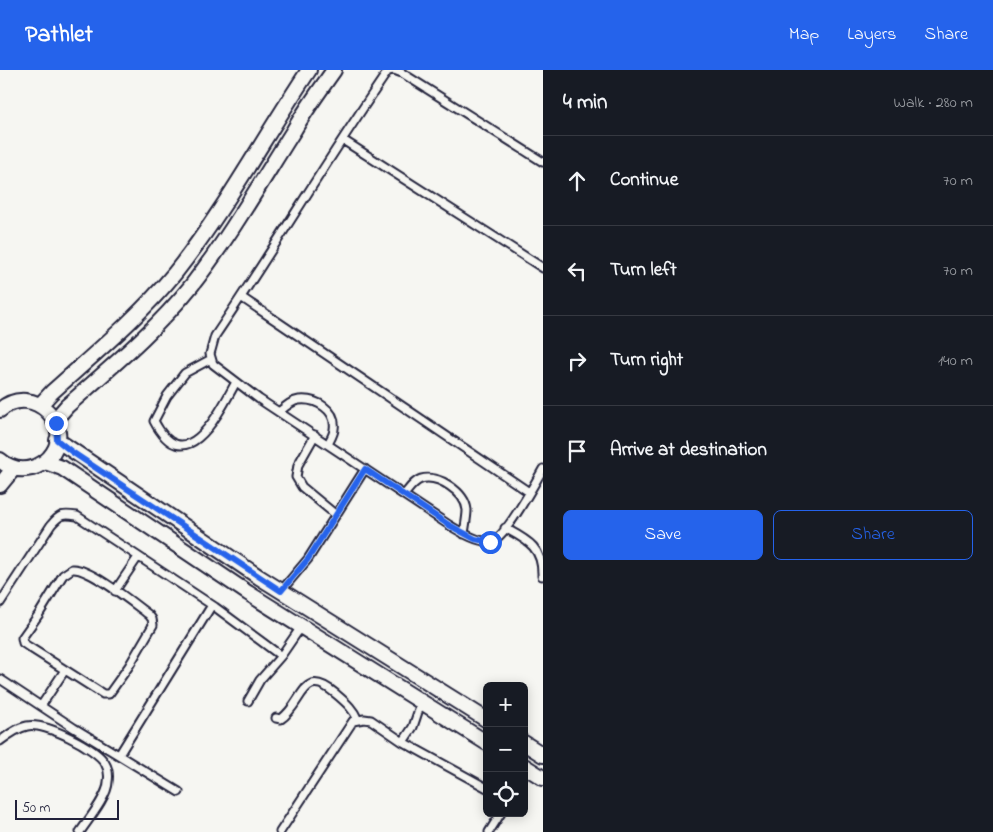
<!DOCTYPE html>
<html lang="en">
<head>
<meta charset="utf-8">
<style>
	:root { --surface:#171b24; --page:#242831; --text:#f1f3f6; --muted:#9ea1a6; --line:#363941; --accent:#2563eb }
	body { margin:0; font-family:"Indie Flower",sans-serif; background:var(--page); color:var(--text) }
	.controls { position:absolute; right:15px; bottom:15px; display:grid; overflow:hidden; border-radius:8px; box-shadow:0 2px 12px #0003 }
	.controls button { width:45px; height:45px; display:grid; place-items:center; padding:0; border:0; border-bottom:1px solid var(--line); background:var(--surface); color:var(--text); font:25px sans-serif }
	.scale { position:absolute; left:15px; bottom:12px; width:104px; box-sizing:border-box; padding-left:5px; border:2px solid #22223b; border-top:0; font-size:14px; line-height:18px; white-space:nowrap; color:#22223b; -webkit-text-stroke:4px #f6f6f2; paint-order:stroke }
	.stop { position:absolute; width:15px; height:15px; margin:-11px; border:4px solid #2563eb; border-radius:50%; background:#fff }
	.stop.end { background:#2563eb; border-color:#fff; box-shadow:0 1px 5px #0008 }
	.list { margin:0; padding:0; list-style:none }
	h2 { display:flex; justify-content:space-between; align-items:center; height:65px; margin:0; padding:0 20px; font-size:21px }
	h2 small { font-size:16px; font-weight:400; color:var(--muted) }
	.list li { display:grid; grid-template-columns:32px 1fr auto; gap:15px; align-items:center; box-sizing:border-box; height:90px; padding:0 20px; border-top:1px solid var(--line) }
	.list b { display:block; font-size:19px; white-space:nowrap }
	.list em { font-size:16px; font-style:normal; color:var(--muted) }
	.actions { display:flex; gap:10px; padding:15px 20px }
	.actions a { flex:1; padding:11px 0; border:1px solid var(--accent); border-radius:8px; text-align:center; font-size:18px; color:var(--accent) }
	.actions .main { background:var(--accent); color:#fff }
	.icon { flex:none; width:28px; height:28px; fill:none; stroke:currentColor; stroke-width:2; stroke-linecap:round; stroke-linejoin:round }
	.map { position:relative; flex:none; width:543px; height:762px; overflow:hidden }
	header { display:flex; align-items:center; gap:30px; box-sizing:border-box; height:70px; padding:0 25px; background:var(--accent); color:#fff }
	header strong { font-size:24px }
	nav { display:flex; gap:28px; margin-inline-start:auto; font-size:18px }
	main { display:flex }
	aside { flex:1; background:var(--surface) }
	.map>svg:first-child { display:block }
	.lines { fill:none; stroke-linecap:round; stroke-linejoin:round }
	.lane-casing { stroke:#22223b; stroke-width:11 }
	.street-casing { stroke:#22223b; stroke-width:18 }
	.lane { stroke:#f6f6f2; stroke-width:7 }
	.street { stroke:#f6f6f2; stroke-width:14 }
	.route { stroke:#2563eb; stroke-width:6 }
</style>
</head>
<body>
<header>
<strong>Pathlet</strong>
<nav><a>Map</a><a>Layers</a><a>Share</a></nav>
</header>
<main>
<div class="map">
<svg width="543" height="762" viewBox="0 0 543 762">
	<rect width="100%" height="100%" fill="#f6f6f2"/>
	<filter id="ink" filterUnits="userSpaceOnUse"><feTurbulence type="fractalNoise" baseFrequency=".02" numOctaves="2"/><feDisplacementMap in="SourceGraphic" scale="10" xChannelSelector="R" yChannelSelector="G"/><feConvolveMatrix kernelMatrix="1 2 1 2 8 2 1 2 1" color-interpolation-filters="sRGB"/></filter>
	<g filter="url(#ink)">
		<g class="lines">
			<defs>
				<path id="lane" d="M 343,70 L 543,198
					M 543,92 L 402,3 L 394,0 L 388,1 C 328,88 274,179 215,266 L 210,284 L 213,294 L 259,329 L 449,455 C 459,461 480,474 492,471 C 505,468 535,413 543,399
					M 241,227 L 529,422
					M 211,289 L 185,303 L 167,326 L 154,351 C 186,412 220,341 236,312
					M 279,342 C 285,337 291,331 299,330 C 316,328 337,340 334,359 C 334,364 330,370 328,374
					M 315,365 L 298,395 L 296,407 L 302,417 L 336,445
					M 404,425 C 409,419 413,412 421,409 C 438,404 465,422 467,440 C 467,447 465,456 464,464
					M 505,458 C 527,470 543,477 542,506
					M 72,499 C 89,497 133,533 149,545 L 152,549 L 153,555 L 129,596 L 109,624 L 103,624 L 29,577 L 23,573 L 22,568 L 39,544 L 63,505 Z
					M 115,521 L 138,487
					M 281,521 L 308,489 L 365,399
					M 0,533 L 51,455 C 60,444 63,444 77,446 L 215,537 L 281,586
					M 0,609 L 74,658 L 179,722
					M 248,631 L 260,610 L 281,586 L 301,557
					M 41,636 L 65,600
					M 276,648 L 281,649 C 304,633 302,595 336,624 C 345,632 353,638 358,650
					M 0,671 C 8,665 17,658 27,656 C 45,652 96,678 105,693 C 108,698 109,706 108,712 C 108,726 88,750 80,762
					M 403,672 L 413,657 L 421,633
					M 119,685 L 212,535
					M 280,762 L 353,651 L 364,649 L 371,650 L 403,672 L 487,718
					M 489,762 L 501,743"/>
				<path id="street" d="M 40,335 L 52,322 C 94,284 139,247 175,203 C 225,140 264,67 309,0
					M 0,340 C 33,311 78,357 49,388 C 44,393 39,396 32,398 C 20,401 9,398 0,390
					M 54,351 L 67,336 C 110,298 156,260 192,215 C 230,166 261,112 294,60 C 306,39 320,20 334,0
					M 57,370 L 259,507 L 487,650
					M 45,392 L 62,398 L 248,523 L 487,673
					M 0,415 L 14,398
					M 524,673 L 543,685
					M 524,696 L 543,708"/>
			</defs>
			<use href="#lane" class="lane-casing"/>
			<use href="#street" class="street-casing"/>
			<use href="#lane" class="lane"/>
			<use href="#street" class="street"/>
		</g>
	</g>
	<g class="lines" filter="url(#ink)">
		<path class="route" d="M 56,353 L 57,370 L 72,382 L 281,521 L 308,489 L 365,399 L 449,455 L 475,469 L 490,472"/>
	</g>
</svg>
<div class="controls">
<button>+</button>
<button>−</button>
<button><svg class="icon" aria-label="locate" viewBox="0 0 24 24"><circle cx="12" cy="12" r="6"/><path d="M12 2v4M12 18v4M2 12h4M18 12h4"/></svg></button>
</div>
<div class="scale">50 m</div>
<div class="stop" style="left:490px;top:472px"></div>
<div class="stop end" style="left:56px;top:353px"></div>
</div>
<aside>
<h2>4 min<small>Walk · 280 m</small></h2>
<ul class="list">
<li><svg class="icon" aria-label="ahead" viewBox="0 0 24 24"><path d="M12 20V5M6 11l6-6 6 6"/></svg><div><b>Continue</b></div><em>70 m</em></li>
<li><svg class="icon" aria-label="left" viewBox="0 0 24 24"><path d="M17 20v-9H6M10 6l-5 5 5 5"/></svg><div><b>Turn left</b></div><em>70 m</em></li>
<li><svg class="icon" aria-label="right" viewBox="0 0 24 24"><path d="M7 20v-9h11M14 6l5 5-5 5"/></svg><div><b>Turn right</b></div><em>140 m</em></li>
<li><svg class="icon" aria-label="arrive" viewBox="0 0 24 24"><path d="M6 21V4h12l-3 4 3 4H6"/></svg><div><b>Arrive at destination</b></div></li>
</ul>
<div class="actions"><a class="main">Save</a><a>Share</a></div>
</aside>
</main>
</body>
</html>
